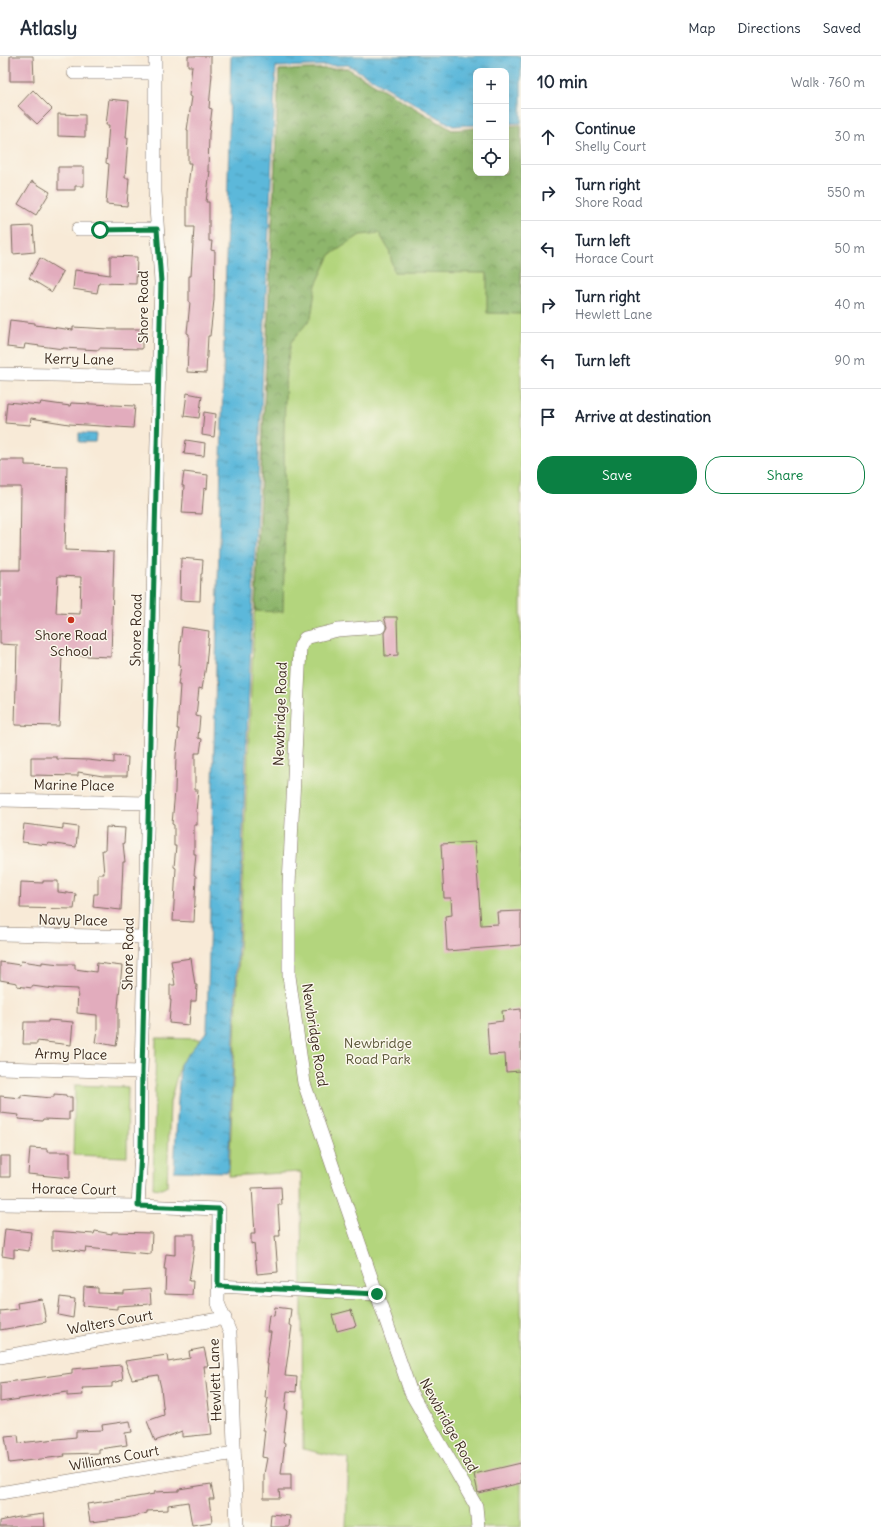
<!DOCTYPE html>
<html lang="en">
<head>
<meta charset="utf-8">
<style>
	:root { --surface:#fff; --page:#f6f6f7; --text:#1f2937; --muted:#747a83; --line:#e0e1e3; --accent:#0b8043 }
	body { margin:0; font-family:Delius,sans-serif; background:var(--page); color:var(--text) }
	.controls { position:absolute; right:12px; top:12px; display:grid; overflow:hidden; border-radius:8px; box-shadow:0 4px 16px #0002 }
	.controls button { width:36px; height:36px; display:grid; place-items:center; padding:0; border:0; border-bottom:1px solid var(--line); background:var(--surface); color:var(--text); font:20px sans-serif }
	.stop { position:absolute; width:12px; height:12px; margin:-9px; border:3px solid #0b8043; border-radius:50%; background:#fff }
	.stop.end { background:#0b8043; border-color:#fff; box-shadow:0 1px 4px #0008 }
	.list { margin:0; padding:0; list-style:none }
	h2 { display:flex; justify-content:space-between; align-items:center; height:52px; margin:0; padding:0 16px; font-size:17px }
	h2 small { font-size:13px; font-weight:400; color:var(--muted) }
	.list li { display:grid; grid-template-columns:26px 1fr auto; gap:12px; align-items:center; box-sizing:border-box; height:56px; padding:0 16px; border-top:1px solid var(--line) }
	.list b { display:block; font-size:15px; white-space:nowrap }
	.list p { margin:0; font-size:13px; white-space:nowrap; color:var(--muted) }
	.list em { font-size:13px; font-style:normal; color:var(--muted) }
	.actions { display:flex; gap:8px; padding:12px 16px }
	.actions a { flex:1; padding:9px 0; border:1px solid var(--accent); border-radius:16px; text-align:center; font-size:14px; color:var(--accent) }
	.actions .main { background:var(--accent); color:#fff }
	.icon { flex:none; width:22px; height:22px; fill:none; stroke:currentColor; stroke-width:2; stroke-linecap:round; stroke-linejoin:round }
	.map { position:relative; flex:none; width:521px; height:1471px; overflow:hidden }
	header { display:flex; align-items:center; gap:24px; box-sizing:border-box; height:56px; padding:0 20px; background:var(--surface); border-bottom:1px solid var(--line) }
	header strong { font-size:19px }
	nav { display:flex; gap:22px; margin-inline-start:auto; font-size:14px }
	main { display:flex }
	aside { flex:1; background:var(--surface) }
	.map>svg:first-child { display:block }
	.green { fill:#b3d57d; stroke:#77804e }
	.forest { fill:url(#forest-crowns); stroke:#647045 }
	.water { fill:url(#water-ripples); stroke:#4b717c }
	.building { fill:#e2acbd; fill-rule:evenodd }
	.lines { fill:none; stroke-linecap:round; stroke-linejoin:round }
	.minor-casing { stroke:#7d6d5f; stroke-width:14 }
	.minor { stroke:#fff; stroke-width:13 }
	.route { stroke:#0b8043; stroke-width:5 }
	.poi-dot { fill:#c8321e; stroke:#fbf7ec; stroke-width:1.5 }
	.labels { text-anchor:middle; stroke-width:3; stroke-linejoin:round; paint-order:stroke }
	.street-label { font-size:14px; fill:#3b2a1e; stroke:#fbf7ec }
	.poi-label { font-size:14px; fill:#3b2a1e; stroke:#fbf7ec }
	.park-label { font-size:14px; fill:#595536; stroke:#fbf7ec }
</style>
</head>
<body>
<header>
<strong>Atlasly</strong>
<nav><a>Map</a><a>Directions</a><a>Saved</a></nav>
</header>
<main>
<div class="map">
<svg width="521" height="1471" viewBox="0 0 521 1471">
	<defs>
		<pattern id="forest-crowns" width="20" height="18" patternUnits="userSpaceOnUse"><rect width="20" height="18" fill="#8eb66c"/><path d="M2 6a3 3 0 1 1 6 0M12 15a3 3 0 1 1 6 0" fill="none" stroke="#759458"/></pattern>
		<pattern id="water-ripples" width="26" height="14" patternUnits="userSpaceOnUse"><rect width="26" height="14" fill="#5bb8da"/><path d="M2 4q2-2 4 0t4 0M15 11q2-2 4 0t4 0" fill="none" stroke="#4c96b0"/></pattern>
	</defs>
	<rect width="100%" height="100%" fill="#fbf7ec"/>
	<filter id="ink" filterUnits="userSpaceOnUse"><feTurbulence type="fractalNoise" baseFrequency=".025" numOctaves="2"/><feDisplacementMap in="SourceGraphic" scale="8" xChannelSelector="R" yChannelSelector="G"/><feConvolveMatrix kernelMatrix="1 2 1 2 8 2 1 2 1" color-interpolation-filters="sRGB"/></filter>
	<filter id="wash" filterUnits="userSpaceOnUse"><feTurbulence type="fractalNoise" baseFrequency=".012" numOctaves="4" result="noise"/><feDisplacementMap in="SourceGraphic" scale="16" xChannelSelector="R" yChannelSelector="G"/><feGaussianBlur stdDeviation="0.9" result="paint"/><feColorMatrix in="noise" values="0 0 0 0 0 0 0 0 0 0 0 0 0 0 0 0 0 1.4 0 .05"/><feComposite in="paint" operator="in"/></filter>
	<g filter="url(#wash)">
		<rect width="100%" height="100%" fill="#f8ead7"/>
		<path class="green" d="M 347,12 L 452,74 L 476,73 L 476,117 L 506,117 L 521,71 L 521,1471 L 346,1471 L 349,1403 L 303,1393 L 301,1116 L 229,1120 L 279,14 Z
			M 156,982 L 201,983 L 180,1008 L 170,1046 L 167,1130 L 162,1133 L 153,1132 Z
			M 75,1029 L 128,1031 L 127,1101 L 73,1099 Z"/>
		<path class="forest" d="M 347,12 L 452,74 L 476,72 L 476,117 L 506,117 L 506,70 L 521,69 L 521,258 L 487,257 L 487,217 L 394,216 L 389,194 L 379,177 L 360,179 L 330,199 L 316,229 L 311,262 L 291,286 L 286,315 L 284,376 L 285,473 L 283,556 L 255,555 L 279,14 Z"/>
		<path class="water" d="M 231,0 L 521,0 L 521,67 L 506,68 L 506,15 L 476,15 L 476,69 L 453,70 L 348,9 L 276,11 L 228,1116 L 174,1115 L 180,1008 L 207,975 Z
			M 79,377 L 96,378 L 95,386 L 79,386 Z"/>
		<g id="blocks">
			<path class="building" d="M 10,0 L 33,0 L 34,25 L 10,25 Z
				M 188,0 L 211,0 L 211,18 L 212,18 L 209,52 L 212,53 L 209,78 L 208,115 L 210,115 L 206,146 L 209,146 L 209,185 L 212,185 L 211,194 L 215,195 L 214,244 L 210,280 L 208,280 L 206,317 L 187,316 L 189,278 L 187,277 L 190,246 L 189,246 L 189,220 L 191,220 L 194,171 L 187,171 L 187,137 L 191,107 L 188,107 L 188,74 L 187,74 L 192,41 L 189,40 L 192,10 L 188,10 Z
				M 33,34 L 52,53 L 37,68 L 18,50 Z
				M 109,43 L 129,45 L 126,82 L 128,82 L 125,122 L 129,122 L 127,150 L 106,148 L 109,108 L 106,107 L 109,69 L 106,69 Z
				M 58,58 L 85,59 L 85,81 L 58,80 Z
				M 58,111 L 84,111 L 84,130 L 75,130 L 75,134 L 58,134 Z
				M 32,125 L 50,136 L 36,159 L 18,148 Z
				M 33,170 L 35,196 L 13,198 L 12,171 Z
				M 110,200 L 137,201 L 136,228 L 99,227 L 97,237 L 73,233 L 75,214 L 110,219 Z
				M 40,202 L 63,216 L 52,236 L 29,222 Z
				M 10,264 L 35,267 L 35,269 L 73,274 L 73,271 L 109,273 L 142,273 L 142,293 L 99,292 L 99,294 L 63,292 L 63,293 L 25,288 L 24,293 L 7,291 Z
				M 187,337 L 202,340 L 199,362 L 184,360 Z
				M 7,346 L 40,349 L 41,346 L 70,350 L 71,347 L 135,350 L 133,372 L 69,368 L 31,362 L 30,369 L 5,367 Z
				M 204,356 L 216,358 L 214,381 L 202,379 Z
				M 186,384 L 205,387 L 204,400 L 184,398 Z
				M 0,404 L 25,404 L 25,409 L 67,410 L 65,494 L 114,496 L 111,601 L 62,599 L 59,670 L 15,669 L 17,589 L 0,588 L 0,514 L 20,514 L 21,431 L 0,431 ZM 58,520 L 81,521 L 80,558 L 56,557 Z
				M 184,416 L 208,419 L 207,433 L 204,432 L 202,458 L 182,457 L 184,430 L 182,430 Z
				M 181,502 L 203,504 L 202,518 L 201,518 L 200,545 L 180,544 Z
				M 384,561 L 397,561 L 398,599 L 385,600 L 384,577 L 387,571 Z
				M 182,571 L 209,575 L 206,610 L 202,633 L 199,632 L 196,660 L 200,661 L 198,682 L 202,683 L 200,697 L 195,697 L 195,734 L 198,734 L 196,756 L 197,756 L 197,769 L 194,769 L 194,798 L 196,798 L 194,819 L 196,820 L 194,866 L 173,865 L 176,812 L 174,811 L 176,790 L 174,790 L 174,769 L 172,768 L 175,735 L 176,700 L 179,673 L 177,673 L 180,629 L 178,629 L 181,609 L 179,609 L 180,589 Z
				M 114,700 L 128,701 L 127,720 L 103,720 L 78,716 L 78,720 L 31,719 L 31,701 L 57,701 L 57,703 L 88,704 L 114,707 Z
				M 24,768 L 63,773 L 63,769 L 78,771 L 76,791 L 48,787 L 47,789 L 22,786 Z
				M 106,771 L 125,772 L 124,787 L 123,787 L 125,806 L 123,806 L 121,854 L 93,851 L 94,838 L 98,838 L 98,818 L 104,818 L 102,794 L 105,794 Z
				M 475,786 L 481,869 L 498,868 L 497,856 L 521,855 L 521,889 L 447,895 L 445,860 L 452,859 L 451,842 L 444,842 L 441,788 Z
				M 43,825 L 58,825 L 58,836 L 76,838 L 74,853 L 20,852 L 21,826 L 43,827 Z
				M 191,902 L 195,929 L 197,929 L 196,945 L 191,945 L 189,969 L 169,967 L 171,944 L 170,944 L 170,929 L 175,929 L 171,905 Z
				M 21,905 L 42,908 L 42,906 L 60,908 L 75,908 L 75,913 L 96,916 L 97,907 L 122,910 L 118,951 L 118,978 L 116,990 L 95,986 L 97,974 L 97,959 L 77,957 L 78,933 L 54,932 L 54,933 L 32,930 L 32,932 L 17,930 L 17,927 L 0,924 L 0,906 L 20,909 Z
				M 521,953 L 521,1015 L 506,1016 L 505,998 L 489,999 L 487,967 L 503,965 L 502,955 Z
				M 48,964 L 73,966 L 71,989 L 37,985 L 37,988 L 23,988 L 24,966 L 48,966 Z
				M 54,1038 L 66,1039 L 66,1041 L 72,1041 L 72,1056 L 69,1056 L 69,1064 L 43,1063 L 42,1065 L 18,1063 L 19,1059 L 0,1057 L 0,1040 L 21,1042 L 21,1039 L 51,1042 L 51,1041 L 54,1041 Z
				M 30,1092 L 47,1093 L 47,1096 L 70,1096 L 70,1122 L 28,1118 Z
				M 0,1100 L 10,1100 L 10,1121 L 0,1121 Z
				M 281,1131 L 282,1149 L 278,1149 L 280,1180 L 275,1180 L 278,1216 L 257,1218 L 254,1187 L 251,1188 L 251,1178 L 255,1178 L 252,1132 Z
				M 5,1173 L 31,1176 L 29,1195 L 14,1193 L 14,1202 L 2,1200 Z
				M 52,1175 L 94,1178 L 95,1175 L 112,1178 L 112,1176 L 152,1177 L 151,1198 L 86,1192 L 85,1196 L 65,1193 L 52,1194 Z
				M 175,1178 L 194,1178 L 194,1193 L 189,1225 L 193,1225 L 192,1239 L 165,1238 L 166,1213 L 164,1213 L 166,1198 L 175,1199 Z
				M 84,1231 L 98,1232 L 98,1237 L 124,1238 L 124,1235 L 150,1233 L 151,1248 L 117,1250 L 117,1253 L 83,1250 Z
				M 60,1241 L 75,1243 L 73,1262 L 58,1259 Z
				M 42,1243 L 46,1266 L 0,1274 L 0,1255 L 18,1253 L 17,1247 Z
				M 275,1251 L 291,1253 L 289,1269 L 292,1270 L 285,1320 L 297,1321 L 296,1336 L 287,1335 L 285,1354 L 287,1354 L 283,1386 L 285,1387 L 281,1418 L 291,1418 L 291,1434 L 279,1434 L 280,1442 L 264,1442 L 264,1418 L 267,1402 L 262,1401 L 265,1374 L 263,1374 L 268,1342 L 265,1342 L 268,1308 L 266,1308 L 271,1276 L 267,1276 L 269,1259 L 274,1260 Z
				M 351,1254 L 356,1270 L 337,1275 L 332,1259 Z
				M 204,1292 L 208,1310 L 204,1310 L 212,1378 L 182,1381 L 182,1375 L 155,1385 L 147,1365 L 164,1359 L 161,1332 L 158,1319 L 132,1323 L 125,1305 L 167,1299 L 168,1306 L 190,1302 L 189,1295 Z
				M 121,1309 L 123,1324 L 112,1327 L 112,1331 L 82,1332 L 83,1339 L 67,1340 L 67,1336 L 0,1346 L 0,1327 L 72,1317 L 72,1313 Z
				M 130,1365 L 132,1376 L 125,1377 L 127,1389 L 99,1393 L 99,1397 L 64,1398 L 65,1400 L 9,1407 L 5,1380 L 18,1379 L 19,1387 L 76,1381 L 76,1375 L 103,1374 L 102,1369 Z
				M 521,1407 L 521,1427 L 478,1437 L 474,1418 Z
				M 211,1428 L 214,1443 L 209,1443 L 212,1466 L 192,1469 L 188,1446 L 168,1449 L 168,1454 L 147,1455 L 147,1457 L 127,1462 L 90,1466 L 87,1448 L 131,1442 L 154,1438 L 154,1436 L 179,1435 L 179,1433 Z
				M 44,1458 L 45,1471 L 0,1471 L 0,1465 L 19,1461 Z
				M 271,1458 L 290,1460 L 289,1471 L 270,1471 Z"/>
		</g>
	</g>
	<g filter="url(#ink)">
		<use href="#blocks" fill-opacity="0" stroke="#7d6d5f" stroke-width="1"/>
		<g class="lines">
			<defs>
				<path id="minor" d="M 74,17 L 155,17
					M 78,173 L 157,173
					M 0,318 L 158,321
					M 379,571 L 338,574 L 305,582 L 300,591 L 289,829 L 289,920 L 304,1027 L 411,1337 L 476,1450 L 478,1471
					M 0,744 L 148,747
					M 0,878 L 145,881
					M 0,1012 L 141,1016
					M 0,1148 L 138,1150 L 219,1153 L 218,1247 L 230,1277 L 237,1471
					M 138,1150 L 141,1096 L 141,1016 L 161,226 L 155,136 L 155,0
					M 218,1230 L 377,1238
					M 0,1301 L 225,1262
					M 0,1437 L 234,1397"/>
			</defs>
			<use href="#minor" class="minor-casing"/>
			<use href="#minor" class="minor"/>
		</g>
	</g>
	<g class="lines" filter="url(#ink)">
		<path class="route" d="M 100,174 L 157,173 L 161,226 L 142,1016 L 141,1096 L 138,1150 L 219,1153 L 218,1230 L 377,1238"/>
	</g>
	<circle class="poi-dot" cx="71" cy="564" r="4"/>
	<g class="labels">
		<g class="street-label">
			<text transform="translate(143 251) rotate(-90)" y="5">Shore Road</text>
			<text transform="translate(79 303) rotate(1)" y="5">Kerry Lane</text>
			<text transform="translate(136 574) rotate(-89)" y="5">Shore Road</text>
			<text transform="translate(280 658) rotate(-88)" y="5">Newbridge Road</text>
			<text transform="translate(74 729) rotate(1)" y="5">Marine Place</text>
			<text transform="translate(73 864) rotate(1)" y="5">Navy Place</text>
			<text transform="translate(128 898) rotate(-89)" y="5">Shore Road</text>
			<text transform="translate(315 979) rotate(81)" y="5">Newbridge Road</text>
			<text transform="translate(71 998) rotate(1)" y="5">Army Place</text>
			<text transform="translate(74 1133) rotate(1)" y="5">Horace Court</text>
			<text transform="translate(110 1266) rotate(-10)" y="5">Walters Court</text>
			<text transform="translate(215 1324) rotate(-92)" y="5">Hewlett Lane</text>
			<text transform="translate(449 1369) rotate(61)" y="5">Newbridge Road</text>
			<text transform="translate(114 1402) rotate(-10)" y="5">Williams Court</text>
		</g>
		<g class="poi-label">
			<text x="71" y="584">Shore Road<tspan x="71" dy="16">School</tspan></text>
		</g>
		<g class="park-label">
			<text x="378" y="992">Newbridge<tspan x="378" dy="16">Road Park</tspan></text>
		</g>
	</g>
</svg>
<div class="controls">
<button>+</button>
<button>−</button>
<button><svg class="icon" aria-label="locate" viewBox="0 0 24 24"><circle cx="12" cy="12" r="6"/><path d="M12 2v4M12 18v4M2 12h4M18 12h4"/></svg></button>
</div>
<div class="stop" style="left:100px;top:174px"></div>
<div class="stop end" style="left:377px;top:1238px"></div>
</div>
<aside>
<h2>10 min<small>Walk · 760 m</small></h2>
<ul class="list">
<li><svg class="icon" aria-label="ahead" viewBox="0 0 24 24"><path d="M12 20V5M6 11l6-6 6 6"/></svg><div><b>Continue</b><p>Shelly Court</p></div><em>30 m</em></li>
<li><svg class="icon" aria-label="right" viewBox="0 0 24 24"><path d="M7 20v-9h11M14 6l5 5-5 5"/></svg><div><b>Turn right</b><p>Shore Road</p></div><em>550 m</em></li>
<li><svg class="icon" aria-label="left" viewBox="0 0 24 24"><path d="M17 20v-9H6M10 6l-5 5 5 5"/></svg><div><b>Turn left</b><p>Horace Court</p></div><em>50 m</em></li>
<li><svg class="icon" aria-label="right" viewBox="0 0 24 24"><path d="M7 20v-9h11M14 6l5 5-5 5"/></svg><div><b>Turn right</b><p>Hewlett Lane</p></div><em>40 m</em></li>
<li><svg class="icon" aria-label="left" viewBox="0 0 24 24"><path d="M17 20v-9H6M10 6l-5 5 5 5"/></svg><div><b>Turn left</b></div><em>90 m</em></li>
<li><svg class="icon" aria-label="arrive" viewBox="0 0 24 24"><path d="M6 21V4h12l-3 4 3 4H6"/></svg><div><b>Arrive at destination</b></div></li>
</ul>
<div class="actions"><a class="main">Save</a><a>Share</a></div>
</aside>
</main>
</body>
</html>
